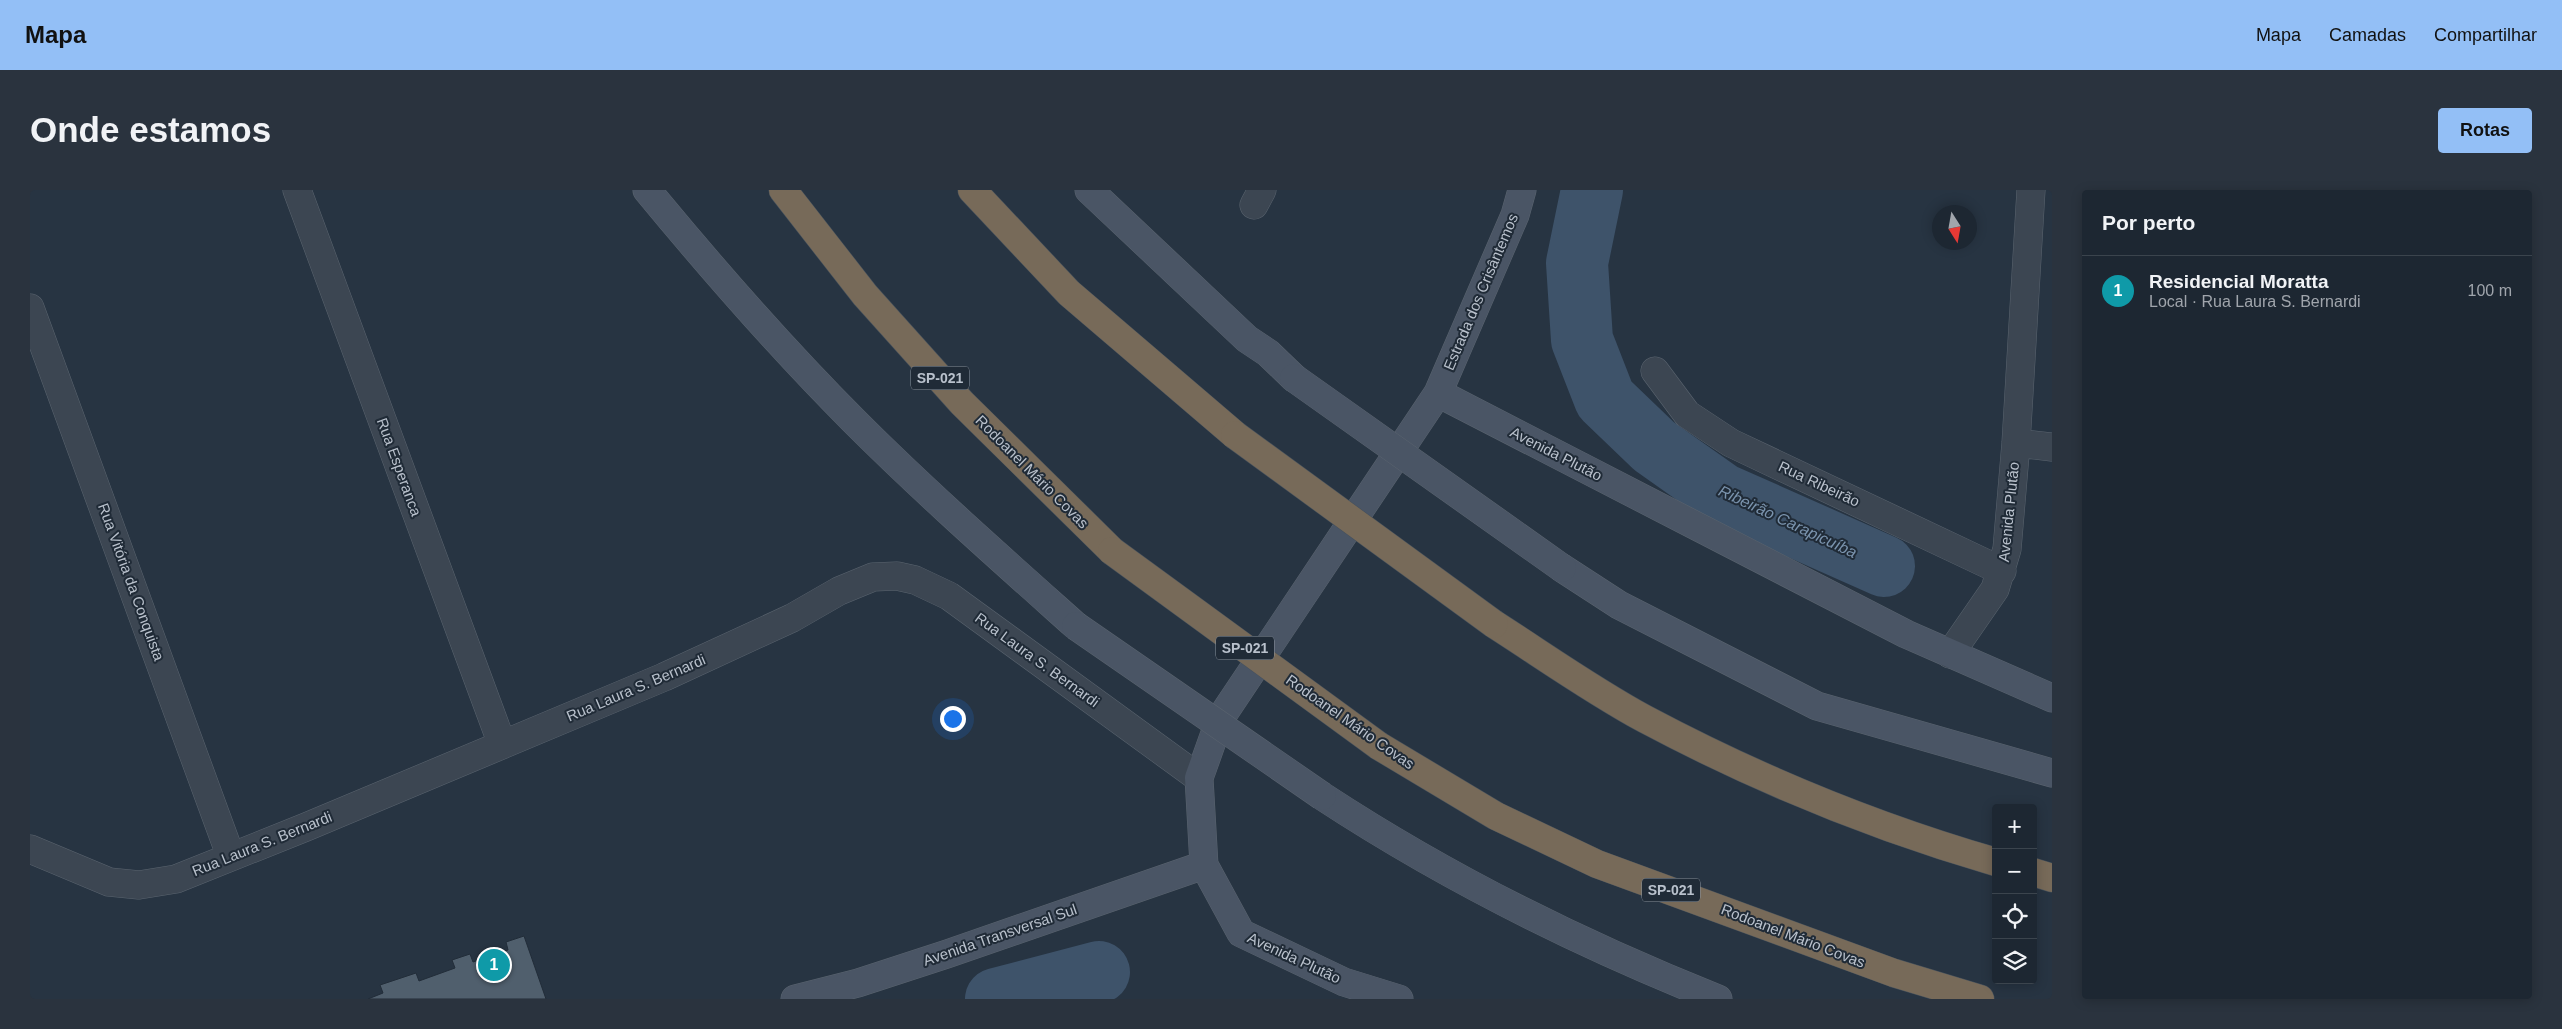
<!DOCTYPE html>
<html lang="pt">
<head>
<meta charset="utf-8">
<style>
	:root { --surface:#1d2732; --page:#2a333e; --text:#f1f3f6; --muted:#a0a5ac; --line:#3b444d; --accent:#93bff6 }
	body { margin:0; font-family:Helvetica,sans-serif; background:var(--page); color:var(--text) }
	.controls { position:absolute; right:15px; bottom:15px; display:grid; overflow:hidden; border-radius:5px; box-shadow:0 2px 12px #0003 }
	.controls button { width:45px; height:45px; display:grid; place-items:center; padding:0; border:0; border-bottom:1px solid var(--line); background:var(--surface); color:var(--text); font:25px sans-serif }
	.compass { position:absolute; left:1902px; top:15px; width:45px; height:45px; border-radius:50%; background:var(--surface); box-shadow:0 2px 12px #0003; rotate:169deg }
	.you { position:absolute; left:922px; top:528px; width:18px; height:18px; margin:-12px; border:4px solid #fff; border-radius:50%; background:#1a73e8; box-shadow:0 0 0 8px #1a73e833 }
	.badge { display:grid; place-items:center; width:32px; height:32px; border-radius:50%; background:var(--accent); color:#fff; font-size:16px; font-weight:700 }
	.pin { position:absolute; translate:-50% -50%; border:2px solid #fff; box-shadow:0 1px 5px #0006 }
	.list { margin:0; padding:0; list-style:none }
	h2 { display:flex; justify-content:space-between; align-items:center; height:65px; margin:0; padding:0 20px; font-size:21px }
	h2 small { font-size:16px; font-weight:400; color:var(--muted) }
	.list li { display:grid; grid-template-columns:32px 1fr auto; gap:15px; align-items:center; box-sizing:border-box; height:70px; padding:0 20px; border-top:1px solid var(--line) }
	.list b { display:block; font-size:19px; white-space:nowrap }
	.list p { margin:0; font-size:16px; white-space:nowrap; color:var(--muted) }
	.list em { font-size:16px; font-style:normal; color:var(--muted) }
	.icon { flex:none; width:28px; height:28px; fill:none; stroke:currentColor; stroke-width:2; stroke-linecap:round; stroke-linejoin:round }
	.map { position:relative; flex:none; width:2022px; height:809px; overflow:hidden; border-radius:5px }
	header { display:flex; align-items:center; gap:30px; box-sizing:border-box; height:70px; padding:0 25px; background:var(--accent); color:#111 }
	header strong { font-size:24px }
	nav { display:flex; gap:28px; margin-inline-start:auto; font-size:18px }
	.intro { display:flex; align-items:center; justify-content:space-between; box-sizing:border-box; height:120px; padding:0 30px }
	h1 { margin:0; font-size:35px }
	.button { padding:12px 22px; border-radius:5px; background:var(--accent); color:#111; font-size:18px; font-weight:700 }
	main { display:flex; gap:30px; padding:0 30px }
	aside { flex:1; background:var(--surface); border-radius:5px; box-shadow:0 2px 12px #0003 }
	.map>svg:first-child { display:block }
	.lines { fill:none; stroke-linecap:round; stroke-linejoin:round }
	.river { stroke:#3e536a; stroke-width:62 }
	.building { fill:#505f6d; stroke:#222d39 }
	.minor-casing { stroke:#5a646f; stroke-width:29 }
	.secondary-casing { stroke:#5a646f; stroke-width:29 }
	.motorway-casing { stroke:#46515c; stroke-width:29 }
	.minor { stroke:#3c4652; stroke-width:28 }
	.secondary { stroke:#4a5565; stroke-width:28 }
	.motorway { stroke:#776a59; stroke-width:28 }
	.secondary-bridge-casing { stroke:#5a646f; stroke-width:29; stroke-linecap:butt }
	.motorway-bridge-casing { stroke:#46515c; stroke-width:29; stroke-linecap:butt }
	.secondary-bridge { stroke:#4a5565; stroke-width:28 }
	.motorway-bridge { stroke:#776a59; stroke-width:28 }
	.labels { text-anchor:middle; stroke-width:4; stroke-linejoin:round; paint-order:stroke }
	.shield { fill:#202b37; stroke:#8b949f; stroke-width:1 }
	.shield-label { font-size:14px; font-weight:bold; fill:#b9c1cc }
	.street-label { font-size:15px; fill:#b9c1cc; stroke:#202b37 }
	.water-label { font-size:16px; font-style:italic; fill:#7a93ad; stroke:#202b37 }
</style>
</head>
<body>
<header>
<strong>Mapa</strong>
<nav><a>Mapa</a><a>Camadas</a><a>Compartilhar</a></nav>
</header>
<div class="intro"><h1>Onde estamos</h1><a class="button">Rotas</a></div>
<main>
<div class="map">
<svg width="2022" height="809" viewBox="0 0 2022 809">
	<rect width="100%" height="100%" fill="#273442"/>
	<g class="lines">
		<path class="river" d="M 1562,0 L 1547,73 L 1552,150 L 1575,209 L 1624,256 L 1692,304 L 1854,376
			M 966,809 L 1069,782"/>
	</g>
	<path class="building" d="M 494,746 L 516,809 L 338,809 L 353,803 L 350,795 L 386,783 L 389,791 L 425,778 L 422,770 L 440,764 L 443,772 L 478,760 L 476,752 Z"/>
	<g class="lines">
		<defs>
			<path id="minor" d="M 267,0 L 472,554
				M 1224,15 L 1232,0
				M 0,118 L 201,667
				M 1625,181 L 1657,224 L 1701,253 L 1972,381
				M 1986,253 L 2022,257
				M 1920,464 L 1965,399 L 1977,359 L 1986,253 L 2001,0
				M 0,659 L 79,692 L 109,695 L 146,689 L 276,637 L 634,487 L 762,428 L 809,401 L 843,387 L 867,386 L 885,390 L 919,406 L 1169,588"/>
			<path id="secondary" d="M 617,0 C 683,80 751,158 824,231 C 895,302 971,369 1046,436
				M 1059,0 L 1217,149 L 1238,163 L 1264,188
				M 1408,203 L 1876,444 L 2022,508
				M 1532,378 L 1589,415 L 1787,516 L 2022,583
				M 1292,606 C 1417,688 1550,754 1688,809
				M 765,809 L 828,793 L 917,764 L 1174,675
				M 1369,809 L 1314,792 L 1211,743 L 1174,675 L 1169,588 L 1190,529 L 1408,203 L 1485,25 L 1492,0"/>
			<path id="motorway" d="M 753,0 L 835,105 L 932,213 L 1082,361
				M 942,0 L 1039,103 L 1205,245
				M 1464,434 C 1514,466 1563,501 1615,529 C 1726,588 1845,637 1966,672
				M 1349,556 L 1466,626 L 1567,674 L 1864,783 L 1950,809
				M 2003,682 L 2022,688"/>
		</defs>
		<use href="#minor" class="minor-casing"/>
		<use href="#secondary" class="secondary-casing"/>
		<use href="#motorway" class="motorway-casing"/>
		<use href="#minor" class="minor"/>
		<use href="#secondary" class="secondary"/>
		<use href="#motorway" class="motorway"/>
		<defs>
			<path id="secondary-bridge" d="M 1264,188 L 1532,378
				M 1046,436 L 1292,606"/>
			<path id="motorway-bridge" d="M 1205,245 L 1464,434
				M 1082,361 L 1349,556"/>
		</defs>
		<use href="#secondary-bridge" class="secondary-bridge-casing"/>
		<use href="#motorway-bridge" class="motorway-bridge-casing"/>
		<use href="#secondary-bridge" class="secondary-bridge"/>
		<use href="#motorway-bridge" class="motorway-bridge"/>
	</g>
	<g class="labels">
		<g class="shield">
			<rect x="881" y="176.5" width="58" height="23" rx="4"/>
			<rect x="1186" y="446.5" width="58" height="23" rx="4"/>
			<rect x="1612" y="688.5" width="58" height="23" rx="4"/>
		</g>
		<g class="shield-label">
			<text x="910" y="193">SP-021</text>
			<text x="1215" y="463">SP-021</text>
			<text x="1641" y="705">SP-021</text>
		</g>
		<g class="street-label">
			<text transform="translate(1451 102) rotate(-67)" y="5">Estrada dos Crisântemos</text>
			<text transform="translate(1526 264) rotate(27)" y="5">Avenida Plutão</text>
			<text transform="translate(369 277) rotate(70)" y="5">Rua Esperanca</text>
			<text transform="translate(1002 282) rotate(45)" y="5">Rodoanel Mário Covas</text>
			<text transform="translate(1789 294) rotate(25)" y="5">Rua Ribeirão</text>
			<text transform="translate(1979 322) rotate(-84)" y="5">Avenida Plutão</text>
			<text transform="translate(101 392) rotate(70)" y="5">Rua Vitória da Conquista</text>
			<text transform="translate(1007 470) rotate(36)" y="5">Rua Laura S. Bernardi</text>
			<text transform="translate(606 498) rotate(-23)" y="5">Rua Laura S. Bernardi</text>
			<text transform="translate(1320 532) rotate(35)" y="5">Rodoanel Mário Covas</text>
			<text transform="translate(232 654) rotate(-22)" y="5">Rua Laura S. Bernardi</text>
			<text transform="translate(970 745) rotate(-19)" y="5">Avenida Transversal Sul</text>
			<text transform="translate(1763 746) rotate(21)" y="5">Rodoanel Mário Covas</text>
			<text transform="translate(1264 768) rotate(25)" y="5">Avenida Plutão</text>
		</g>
		<g class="water-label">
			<text transform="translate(1758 331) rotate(25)" y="6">Ribeirão Carapicuíba</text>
		</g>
	</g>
</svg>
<div class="controls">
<button>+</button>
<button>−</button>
<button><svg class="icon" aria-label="locate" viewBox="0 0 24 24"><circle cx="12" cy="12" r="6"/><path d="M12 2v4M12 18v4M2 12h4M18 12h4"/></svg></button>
<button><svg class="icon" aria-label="layers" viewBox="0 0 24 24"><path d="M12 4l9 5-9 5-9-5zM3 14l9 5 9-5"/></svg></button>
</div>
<svg class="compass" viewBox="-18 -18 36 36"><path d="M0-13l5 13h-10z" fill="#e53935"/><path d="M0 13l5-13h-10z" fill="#a0a5ac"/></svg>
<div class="you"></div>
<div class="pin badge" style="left:464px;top:775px;background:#0f9aa8">1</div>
</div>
<aside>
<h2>Por perto<small></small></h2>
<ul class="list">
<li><span class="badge" style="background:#0f9aa8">1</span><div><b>Residencial Moratta</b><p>Local · Rua Laura S. Bernardi</p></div><em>100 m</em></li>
</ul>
</aside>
</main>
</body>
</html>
